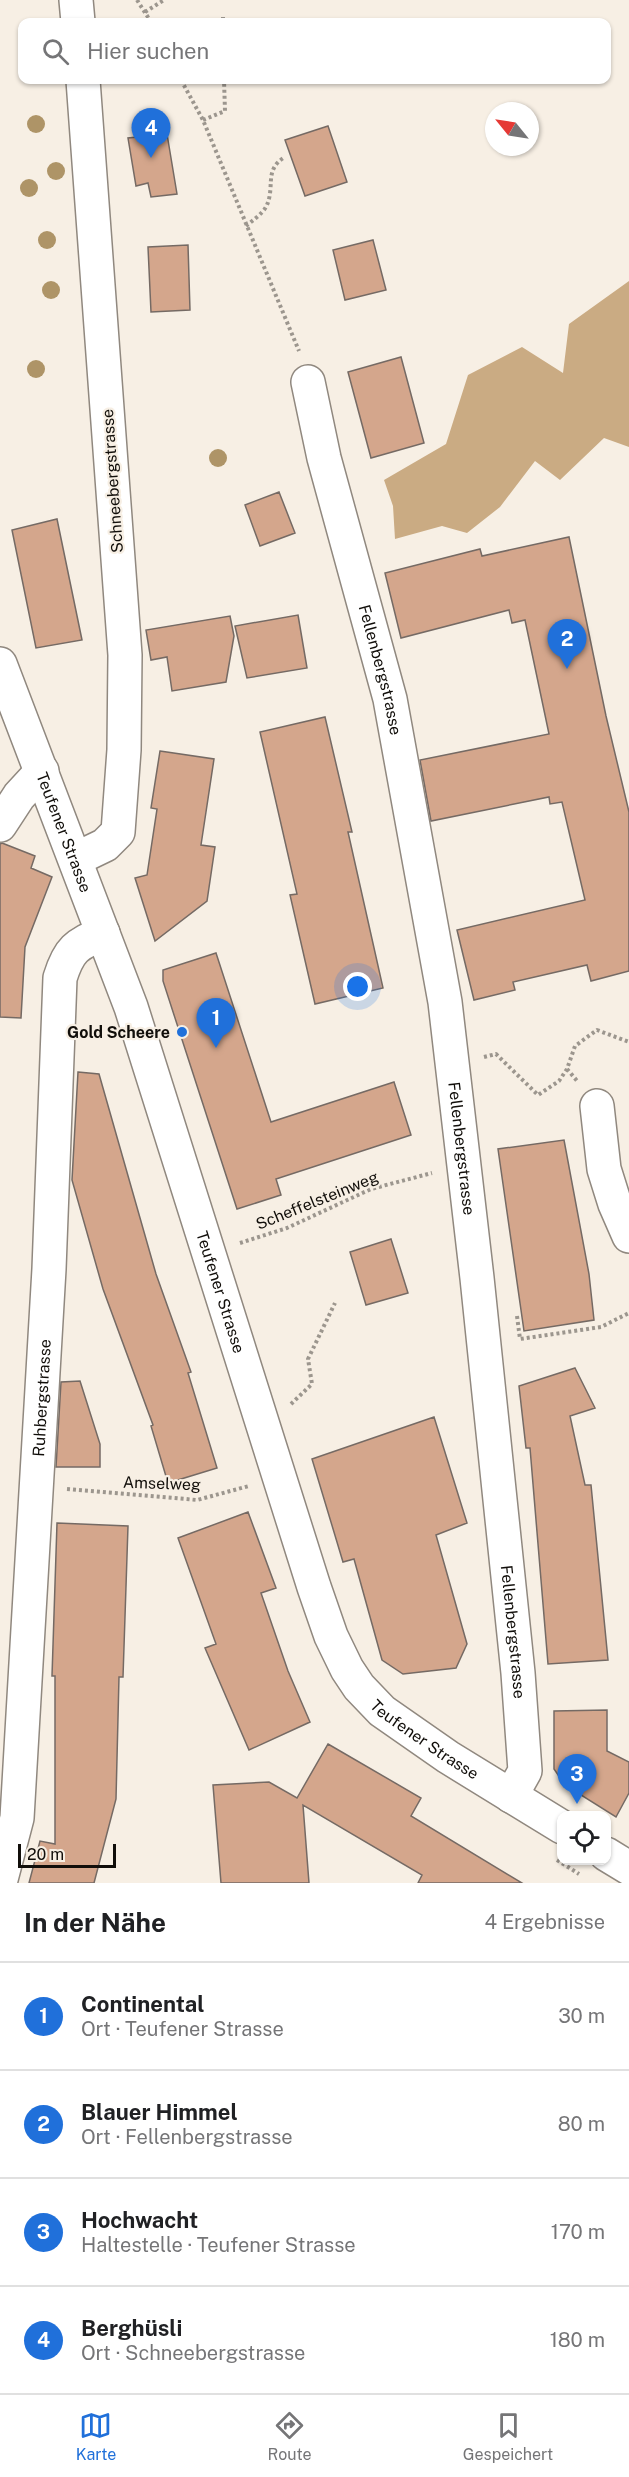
<!DOCTYPE html>
<html lang="de">
<head>
<meta charset="utf-8">
<style>
	:root { --surface:#fff; --page:#f6f6f6; --text:#202124; --muted:#757577; --line:#e0e0e0; --accent:#2070da }
	body { margin:0; font-family:"Public Sans",sans-serif; background:var(--page); color:var(--text) }
	.controls { position:absolute; right:18px; bottom:18px; display:grid; overflow:hidden; border-radius:12px; box-shadow:0 2px 4px #0004 }
	.controls button { width:54px; height:54px; display:grid; place-items:center; padding:0; border:0; border-bottom:2px solid var(--line); background:var(--surface); color:var(--text); font:30px sans-serif }
	.compass { position:absolute; left:485px; top:102px; width:54px; height:54px; border-radius:50%; background:var(--surface); box-shadow:0 2px 4px #0004; rotate:300deg }
	.scale { position:absolute; left:18px; bottom:15px; width:98px; box-sizing:border-box; padding-left:6px; border:3px solid #110e0a; border-top:0; font-size:16px; line-height:21px; white-space:nowrap; color:#110e0a; -webkit-text-stroke:4px #f7efe4; paint-order:stroke }
	.you { position:absolute; left:358px; top:987px; width:21px; height:21px; margin:-15px; border:4px solid #fff; border-radius:50%; background:#1a73e8; box-shadow:0 0 0 9px #1a73e833 }
	.badge { display:grid; place-items:center; width:39px; height:39px; border-radius:50%; background:var(--accent); color:#fff; font-size:20px; font-weight:700 }
	.pin { position:absolute; translate:-50% -50px; filter:drop-shadow(0 2px 3px #0008) }
	.pin::after { content:''; position:absolute; top:32px; width:21px; height:18px; background:inherit; clip-path:polygon(0 0,100% 0,50% 100%) }
	.list { margin:0; padding:0; list-style:none }
	h2 { display:flex; justify-content:space-between; align-items:center; height:78px; margin:0; padding:0 24px; font-size:26px }
	h2 small { font-size:20px; font-weight:400; color:var(--muted) }
	.list li { display:grid; grid-template-columns:39px 1fr auto; gap:18px; align-items:center; box-sizing:border-box; height:108px; padding:0 24px; border-top:2px solid var(--line) }
	.list b { display:block; font-size:22px; white-space:nowrap }
	.list p { margin:0; font-size:20px; white-space:nowrap; color:var(--muted) }
	.list em { font-size:20px; font-style:normal; color:var(--muted) }
	.icon { flex:none; width:33px; height:33px; fill:none; stroke:currentColor; stroke-width:2; stroke-linecap:round; stroke-linejoin:round }
	.map { position:relative; flex:none; width:629px; height:1883px; overflow:hidden }
	.search { position:absolute; background:var(--surface); box-shadow:0 2px 4px #0004; left:18px; right:18px; top:18px; height:66px; display:flex; align-items:center; gap:15px; box-sizing:border-box; padding:0 21px; border-radius:12px; color:var(--muted); font-size:22px }
	.sheet { height:510px; background:var(--surface) }
	nav { display:flex; justify-content:space-around; align-items:center; box-sizing:border-box; height:84px; border-top:2px solid var(--line); background:var(--surface); font-size:16px; color:var(--muted) }
	nav a { display:grid; justify-items:center; gap:3px }
	nav .on { color:var(--accent) }
	.map>svg:first-child { display:block }
	.forest { fill:#caab83 }
	.building { fill:#d4a68c; stroke:#756a64; stroke-width:1.5 }
	.lines { fill:none; stroke-linecap:round; stroke-linejoin:round }
	.minor-casing { stroke:#90887f; stroke-width:36 }
	.major-casing { stroke:#90887f; stroke-width:36 }
	.path { stroke:#9c968e; stroke-width:4; stroke-dasharray:3 3; stroke-linecap:butt }
	.minor { stroke:#fff; stroke-width:33 }
	.major { stroke:#fff; stroke-width:33 }
	.tree { fill:#ae9467 }
	.poi-dot { fill:#2070da; stroke:#f7efe4; stroke-width:2 }
	.labels { text-anchor:middle; stroke-width:4.5; stroke-linejoin:round; paint-order:stroke }
	.street-label { font-size:16px; fill:#110e0a; stroke:#f7efe4 }
	.poi-label { font-size:16px; font-weight:bold; fill:#110e0a; stroke:#f7efe4; text-anchor:end }
</style>
</head>
<body>
<div class="map">
<svg width="629" height="1883" viewBox="0 0 629 1883">
	<rect width="100%" height="100%" fill="#f7efe4"/>
	<path class="forest" d="M 629,281 L 629,447 L 604,438 L 560,480 L 535,461 L 500,507 L 467,533 L 442,526 L 395,539 L 393,506 L 384,480 L 446,444 L 468,375 L 522,347 L 563,373 L 569,324 Z"/>
	<path class="building" d="M 328,126 L 347,182 L 305,196 L 285,140 Z
		M 167,134 L 177,194 L 151,197 L 148,183 L 136,186 L 128,138 Z
		M 373,240 L 386,290 L 345,300 L 333,250 Z
		M 188,245 L 190,310 L 151,312 L 148,247 Z
		M 401,357 L 424,443 L 371,458 L 348,372 Z
		M 279,492 L 295,533 L 260,546 L 245,505 Z
		M 57,519 L 82,640 L 36,648 L 12,530 Z
		M 569,537 L 606,716 L 629,812 L 629,971 L 591,981 L 587,965 L 513,982 L 515,990 L 474,1000 L 457,930 L 585,900 L 562,802 L 550,804 L 549,797 L 431,821 L 420,760 L 549,734 L 525,620 L 512,623 L 509,610 L 401,638 L 385,573 L 480,549 L 482,556 Z
		M 298,615 L 307,668 L 247,678 L 235,626 Z
		M 230,616 L 234,636 L 226,682 L 172,691 L 167,657 L 151,660 L 146,630 Z
		M 325,717 L 352,832 L 348,832 L 383,988 L 315,1004 L 290,895 L 297,894 L 260,732 Z
		M 160,751 L 214,759 L 201,845 L 215,847 L 207,901 L 155,941 L 135,878 L 147,875 L 157,809 L 151,808 Z
		M 2,843 L 35,856 L 31,868 L 52,877 L 25,947 L 21,1018 L 0,1017 L 0,844 Z
		M 216,953 L 271,1122 L 394,1082 L 411,1135 L 276,1179 L 281,1195 L 237,1209 L 163,981 L 163,970 Z
		M 78,1072 L 99,1074 L 156,1274 L 191,1372 L 188,1373 L 217,1468 L 168,1483 L 151,1426 L 153,1425 L 103,1289 L 72,1180 Z
		M 564,1140 L 589,1274 L 594,1320 L 524,1331 L 498,1149 Z
		M 391,1239 L 408,1293 L 366,1305 L 350,1252 Z
		M 575,1368 L 595,1408 L 570,1416 L 585,1485 L 591,1485 L 608,1660 L 548,1664 L 530,1448 L 526,1448 L 519,1386 Z
		M 80,1381 L 100,1444 L 100,1467 L 56,1467 L 61,1382 Z
		M 434,1417 L 467,1523 L 436,1535 L 467,1644 L 456,1668 L 403,1674 L 382,1660 L 354,1559 L 343,1562 L 312,1459 Z
		M 248,1512 L 276,1588 L 261,1593 L 288,1671 L 310,1722 L 249,1750 L 205,1648 L 216,1644 L 178,1538 Z
		M 57,1523 L 128,1526 L 123,1677 L 119,1677 L 116,1799 L 94,1883 L 29,1883 L 40,1841 L 55,1844 L 55,1676 L 52,1676 Z
		M 607,1710 L 607,1751 L 629,1762 L 629,1793 L 616,1817 L 565,1785 L 554,1769 L 554,1711 Z
		M 328,1744 L 421,1798 L 411,1816 L 522,1883 L 418,1883 L 422,1875 L 303,1805 L 309,1883 L 221,1883 L 213,1785 L 269,1782 L 297,1798 Z"/>
	<g class="lines">
		<defs>
			<g id="minor">
				<path d="M 76,0 L 78,22"/>
				<path id="s1" d="M 308,382 L 324,458 L 390,699 L 445,1002 L 477,1278 L 518,1673 L 525,1771 L 511,1796"/>
				<path d="M 0,825 L 19,796 L 42,771"/>
				<path d="M 76,859 L 105,845 L 118,832 L 124,750 L 125,655 L 83,80"/>
				<path d="M 597,1106 L 604,1169 L 615,1204 L 629,1236"/>
				<path id="s2" d="M 0,1883 L 17,1818 L 49,1269 L 60,978 C 69,949 76,945 103,933"/>
			</g>
			<g id="major">
				<path id="s3" d="M 0,664 L 131,1007 L 314,1587 L 331,1636 L 347,1669 L 359,1687 L 382,1711 L 448,1757 L 562,1827"/>
				<path d="M 606,1854 L 629,1868"/>
			</g>
		</defs>
		<use href="#minor" class="minor-casing"/>
		<use href="#major" class="major-casing"/>
		<path class="path" d="M 137,0 L 151,22
			M 145,12 L 164,0
			M 223,17 L 223,22
			M 181,80 L 203,120 L 299,351
			M 203,120 L 225,111 L 224,80
			M 246,226 C 252,221 262,214 266,207 C 276,187 263,170 285,157
			M 484,1057 L 496,1054 L 538,1095 L 559,1081 L 567,1069 L 575,1046 L 597,1030 L 629,1042
			M 567,1069 L 578,1082
			M 240,1243 L 287,1228 L 371,1189 L 432,1173
			M 517,1316 L 520,1339 L 601,1327 L 629,1313
			M 291,1404 L 312,1384 L 308,1359 L 335,1303
			M 67,1489 L 197,1500 L 249,1486
			M 557,1860 L 579,1874"/>
		<use href="#minor" class="minor"/>
		<use href="#major" class="major"/>
	</g>
	<g class="tree">
		<circle cx="36" cy="124" r="9"/>
		<circle cx="56" cy="171" r="9"/>
		<circle cx="29" cy="188" r="9"/>
		<circle cx="47" cy="240" r="9"/>
		<circle cx="51" cy="290" r="9"/>
		<circle cx="36" cy="369" r="9"/>
		<circle cx="218" cy="458" r="9"/>
	</g>
	<circle class="poi-dot" cx="182" cy="1032" r="6"/>
	<g class="labels">
		<g class="street-label">
			<text transform="translate(112 481) rotate(-94)" y="6">Schneebergstrasse</text>
			<text dy="6" stroke="none"><textPath href="#s1" startOffset="297">Fellenbergstrasse</textPath></text>
			<text dy="6" stroke="none"><textPath href="#s3" startOffset="180">Teufener Strasse</textPath></text>
			<text dy="6" stroke="none"><textPath href="#s1" startOffset="783">Fellenbergstrasse</textPath></text>
			<text transform="translate(317 1200) rotate(-22)" y="6">Scheffelsteinweg</text>
			<text dy="6" stroke="none"><textPath href="#s3" startOffset="666">Teufener Strasse</textPath></text>
			<text dy="6" stroke="none"><textPath href="#s2" startOffset="488">Ruhbergstrasse</textPath></text>
			<text transform="translate(162 1483) rotate(2)" y="6">Amselweg</text>
			<text dy="6" stroke="none"><textPath href="#s1" startOffset="1269">Fellenbergstrasse</textPath></text>
			<text dy="6" stroke="none"><textPath href="#s3" startOffset="1170">Teufener Strasse</textPath></text>
		</g>
		<g class="poi-label">
			<text x="170" y="1038">Gold Scheere</text>
		</g>
	</g>
</svg>
<div class="controls">
<button><svg class="icon" aria-label="locate" viewBox="0 0 24 24"><circle cx="12" cy="12" r="6"/><path d="M12 2v4M12 18v4M2 12h4M18 12h4"/></svg></button>
</div>
<svg class="compass" viewBox="-18 -18 36 36"><path d="M0-13l5 13h-10z" fill="#e53935"/><path d="M0 13l5-13h-10z" fill="#757577"/></svg>
<div class="scale">20 m</div>
<div class="you"></div>
<div class="pin badge" style="left:216px;top:1048px">1</div>
<div class="pin badge" style="left:567px;top:669px">2</div>
<div class="pin badge" style="left:577px;top:1804px">3</div>
<div class="pin badge" style="left:151px;top:158px">4</div>
<div class="search"><svg class="icon" aria-label="search" viewBox="0 0 24 24"><circle cx="10" cy="10" r="6"/><path d="M15 15l6 6"/></svg>Hier suchen</div>
</div>
<section class="sheet">
<h2>In der Nähe<small>4 Ergebnisse</small></h2>
<ul class="list">
<li><span class="badge">1</span><div><b>Continental</b><p>Ort · Teufener Strasse</p></div><em>30 m</em></li>
<li><span class="badge">2</span><div><b>Blauer Himmel</b><p>Ort · Fellenbergstrasse</p></div><em>80 m</em></li>
<li><span class="badge">3</span><div><b>Hochwacht</b><p>Haltestelle · Teufener Strasse</p></div><em>170 m</em></li>
<li><span class="badge">4</span><div><b>Berghüsli</b><p>Ort · Schneebergstrasse</p></div><em>180 m</em></li>
</ul>
</section>
<nav>
<a class="on"><svg class="icon" aria-label="map" viewBox="0 0 24 24"><path d="M3 6l6-2 6 2 6-2v14l-6 2-6-2-6 2zM9 4v14M15 6v14"/></svg>Karte</a>
<a><svg class="icon" aria-label="directions" viewBox="0 0 24 24"><path d="M12 3l9 9-9 9-9-9zM9 14v-3h6M13 9l2 2-2 2"/></svg>Route</a>
<a><svg class="icon" aria-label="saved" viewBox="0 0 24 24"><path d="M7 4h10v16l-5-4-5 4z"/></svg>Gespeichert</a>
</nav>
</body>
</html>
